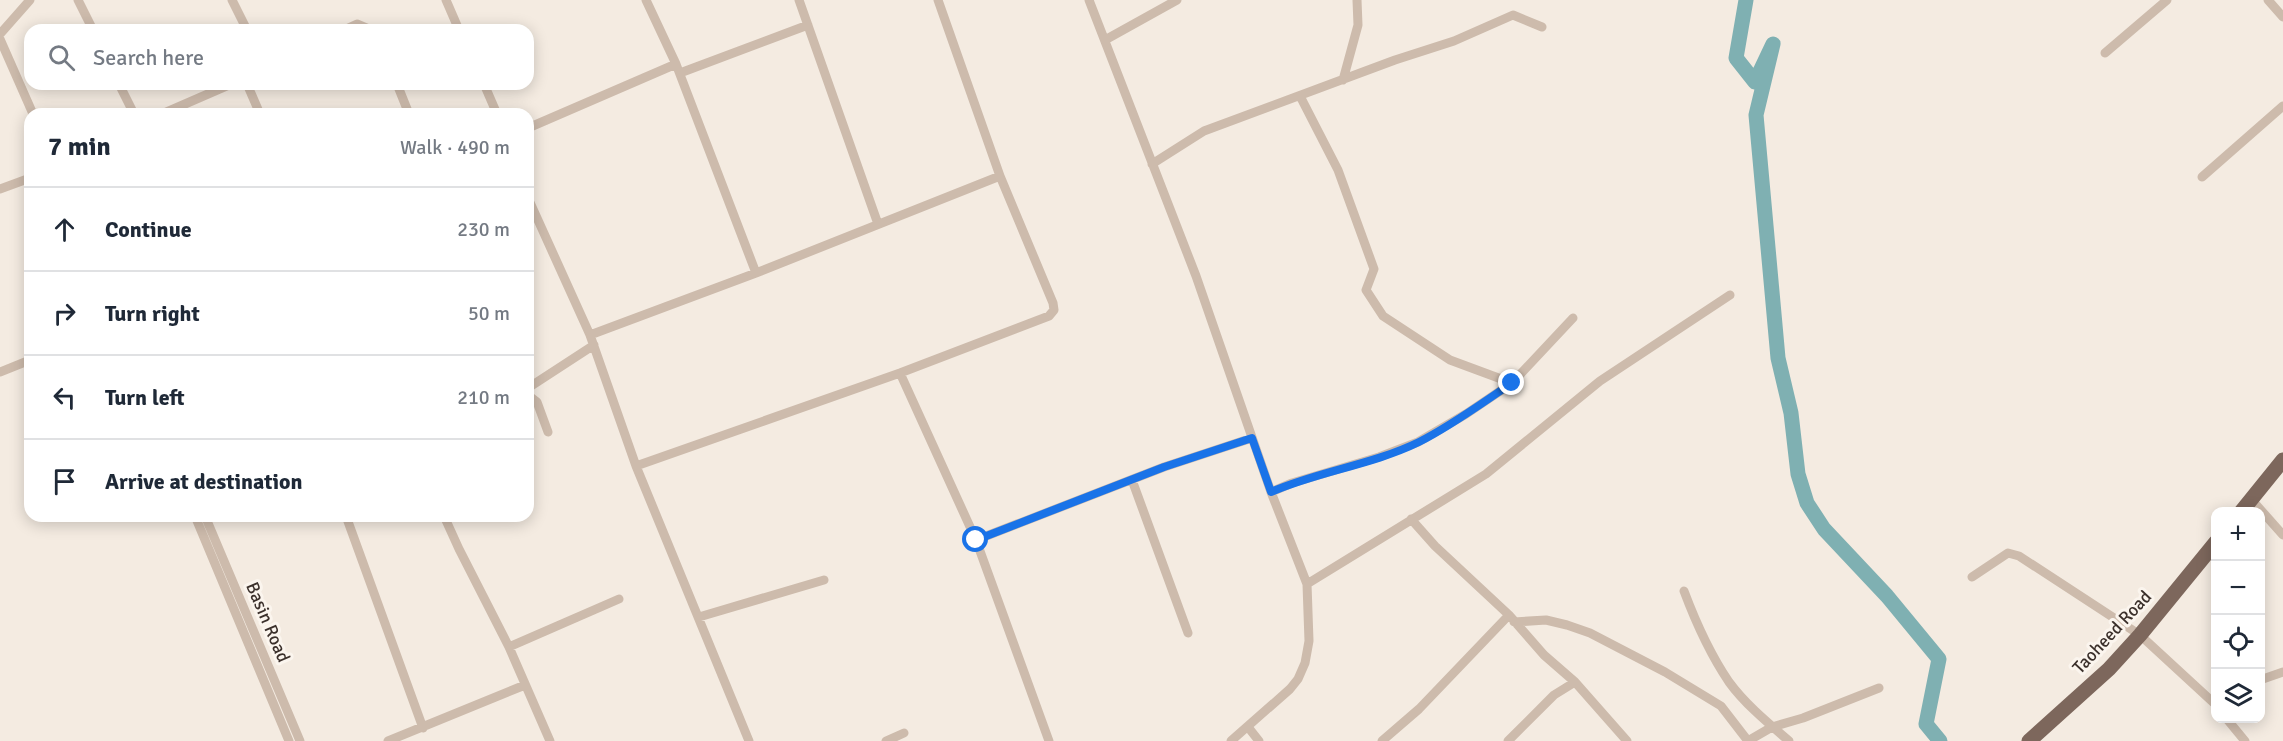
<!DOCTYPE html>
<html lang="en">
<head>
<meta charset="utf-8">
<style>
	:root { --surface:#fff; --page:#f2f2f3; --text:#1f2937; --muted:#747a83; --line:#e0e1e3 }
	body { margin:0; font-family:Signika,sans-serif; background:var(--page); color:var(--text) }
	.controls { position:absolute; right:18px; bottom:18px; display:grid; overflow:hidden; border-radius:12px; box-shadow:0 3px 15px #0003 }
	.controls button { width:54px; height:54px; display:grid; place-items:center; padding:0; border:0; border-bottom:2px solid var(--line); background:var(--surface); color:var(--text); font:30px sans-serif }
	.stop { position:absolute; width:18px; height:18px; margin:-14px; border:4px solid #1a73e8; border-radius:50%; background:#fff }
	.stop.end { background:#1a73e8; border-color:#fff; box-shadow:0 2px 6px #0008 }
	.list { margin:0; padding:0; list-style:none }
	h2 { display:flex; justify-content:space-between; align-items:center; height:78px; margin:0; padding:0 24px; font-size:26px }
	h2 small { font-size:20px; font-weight:400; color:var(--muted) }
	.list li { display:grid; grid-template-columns:39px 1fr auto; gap:18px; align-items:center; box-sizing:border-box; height:84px; padding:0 24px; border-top:2px solid var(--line) }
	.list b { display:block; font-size:22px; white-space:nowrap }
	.list em { font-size:20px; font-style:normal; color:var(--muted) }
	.icon { flex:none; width:33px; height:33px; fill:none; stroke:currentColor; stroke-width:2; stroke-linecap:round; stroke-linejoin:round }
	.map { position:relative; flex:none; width:2283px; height:741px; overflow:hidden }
	.search { position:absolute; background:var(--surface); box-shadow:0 3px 15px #0003; left:24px; top:24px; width:510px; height:66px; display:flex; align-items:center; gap:15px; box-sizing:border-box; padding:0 21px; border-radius:18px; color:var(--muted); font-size:22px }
	.panel { position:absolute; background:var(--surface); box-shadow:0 3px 15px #0003; left:24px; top:108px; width:510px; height:414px; border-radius:18px }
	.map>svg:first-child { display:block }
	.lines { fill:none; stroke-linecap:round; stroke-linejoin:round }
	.river { stroke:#7fb0b2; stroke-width:15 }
	.street { stroke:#cdbbac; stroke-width:9 }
	.primary { stroke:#7d675c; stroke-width:15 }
	.route { stroke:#1a73e8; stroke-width:8 }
	.labels { text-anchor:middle; stroke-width:6; stroke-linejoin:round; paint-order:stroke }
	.street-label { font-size:18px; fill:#3b302b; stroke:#fbf5ee }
</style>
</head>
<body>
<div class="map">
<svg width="2283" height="741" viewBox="0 0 2283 741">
	<rect width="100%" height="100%" fill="#f4ebe1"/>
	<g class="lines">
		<path class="river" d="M 1746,0 L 1736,58 L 1755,82 L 1773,44 L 1756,115 L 1778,358 L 1791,413 L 1798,474 L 1807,503 L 1824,529 L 1887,596 L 1939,659 L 1926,724 L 1940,741"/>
		<path class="street" d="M 78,0 L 93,30
			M 232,0 L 247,30
			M 446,0 L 459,30
			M 799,0 L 878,224
			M 1089,0 L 1196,276 L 1271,492 L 1307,584 L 1309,641 L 1305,663 L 1298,679 L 1290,689 L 1231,741
			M 2268,0 L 2283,17
			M 344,30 L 357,24 L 371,30
			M 0,34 L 30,0
			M 0,39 L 33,114
			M 1105,40 L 1177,0
			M 2105,53 L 2167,0
			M 676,64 L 756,273
			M 680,73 L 808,25
			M 1343,80 L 1358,25 L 1357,0
			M 119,84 L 134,114
			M 247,84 L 260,114
			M 397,84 L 409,114
			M 484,84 L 497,114
			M 1300,96 L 1338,170 L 1374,269 L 1366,290 L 1383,316 L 1450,360 L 1512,383
			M 162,114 L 231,84
			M 528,128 L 676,64 L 646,0
			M 1152,164 L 1204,131 L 1395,60 L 1454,41 L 1513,15 L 1542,27
			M 2202,177 L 2283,106
			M 0,189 L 30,178
			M 528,198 L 590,335 L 636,466 L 749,741
			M 590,335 L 756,273 L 1000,176
			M 0,372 L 30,360
			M 900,373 L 976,540 L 1049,741
			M 528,388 L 594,345
			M 528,395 L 537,402 L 548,432
			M 636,466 L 900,373 L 1049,316 L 1054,310 L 1053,303 L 1000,176 L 938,0
			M 1132,480 L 1188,633
			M 1271,492 L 1292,483 L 1379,457 L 1418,442 L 1466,414 L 1512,383 L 1573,318
			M 2251,499 L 2283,535
			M 195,516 L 289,741
			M 205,516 L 300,741
			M 346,516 L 423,728
			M 444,516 L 459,549 L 509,647 L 550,741
			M 1411,519 L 1435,546 L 1509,615 L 1544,655 L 1575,682 L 1627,741
			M 976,540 L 1164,467 L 1252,438
			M 1972,577 L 2008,553 L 2019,556 L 2140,635 L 2216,705
			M 1307,584 L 1486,474 L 1600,381 L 1730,295
			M 1684,591 C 1696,623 1710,654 1729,682 C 1745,704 1768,723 1789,741
			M 699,617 L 824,580
			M 1514,622 L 1546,620 L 1567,625 L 1590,633 L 1665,672 L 1721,706 L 1748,741 L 1772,727 L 1803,718 L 1879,688
			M 509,647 L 619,599
			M 2260,680 L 2283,672
			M 2226,718 L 2245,741
			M 1248,727 L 1259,741
			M 388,741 L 525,685
			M 886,741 L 904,733
			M 1382,741 L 1419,709 L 1509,615
			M 1508,741 L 1554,695 L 1575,682"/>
		<path class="primary" d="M 2241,512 L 2283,460
			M 2029,741 L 2109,669 L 2140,635 L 2216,542"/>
	</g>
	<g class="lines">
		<path class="route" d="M 976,540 L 1164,467 L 1252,438 L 1271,492 C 1319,471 1372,465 1419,442 C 1451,426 1482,403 1512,383"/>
	</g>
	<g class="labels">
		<g class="street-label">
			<text transform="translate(268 622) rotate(67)" y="6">Basin Road</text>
			<text transform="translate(2112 632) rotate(-47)" y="6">Taoheed Road</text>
		</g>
	</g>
</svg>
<div class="controls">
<button>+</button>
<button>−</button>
<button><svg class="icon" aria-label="locate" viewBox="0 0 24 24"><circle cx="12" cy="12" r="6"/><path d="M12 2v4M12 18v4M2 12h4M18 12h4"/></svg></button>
<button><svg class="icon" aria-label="layers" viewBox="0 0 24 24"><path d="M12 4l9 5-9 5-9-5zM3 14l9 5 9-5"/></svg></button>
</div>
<div class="stop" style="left:976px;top:540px"></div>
<div class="stop end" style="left:1512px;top:383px"></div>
<div class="search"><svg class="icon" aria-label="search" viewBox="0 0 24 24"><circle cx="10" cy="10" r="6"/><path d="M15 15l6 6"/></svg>Search here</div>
<section class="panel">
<h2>7 min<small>Walk · 490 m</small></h2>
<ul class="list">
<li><svg class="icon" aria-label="ahead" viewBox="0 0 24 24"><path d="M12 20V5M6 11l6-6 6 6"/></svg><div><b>Continue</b></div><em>230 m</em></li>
<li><svg class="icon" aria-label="right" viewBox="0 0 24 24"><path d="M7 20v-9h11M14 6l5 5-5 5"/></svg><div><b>Turn right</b></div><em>50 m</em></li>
<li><svg class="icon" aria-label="left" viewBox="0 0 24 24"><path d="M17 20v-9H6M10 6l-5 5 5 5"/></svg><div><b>Turn left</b></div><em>210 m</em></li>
<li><svg class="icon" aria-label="arrive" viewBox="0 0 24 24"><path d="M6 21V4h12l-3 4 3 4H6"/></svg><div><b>Arrive at destination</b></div></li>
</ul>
</section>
</div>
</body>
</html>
